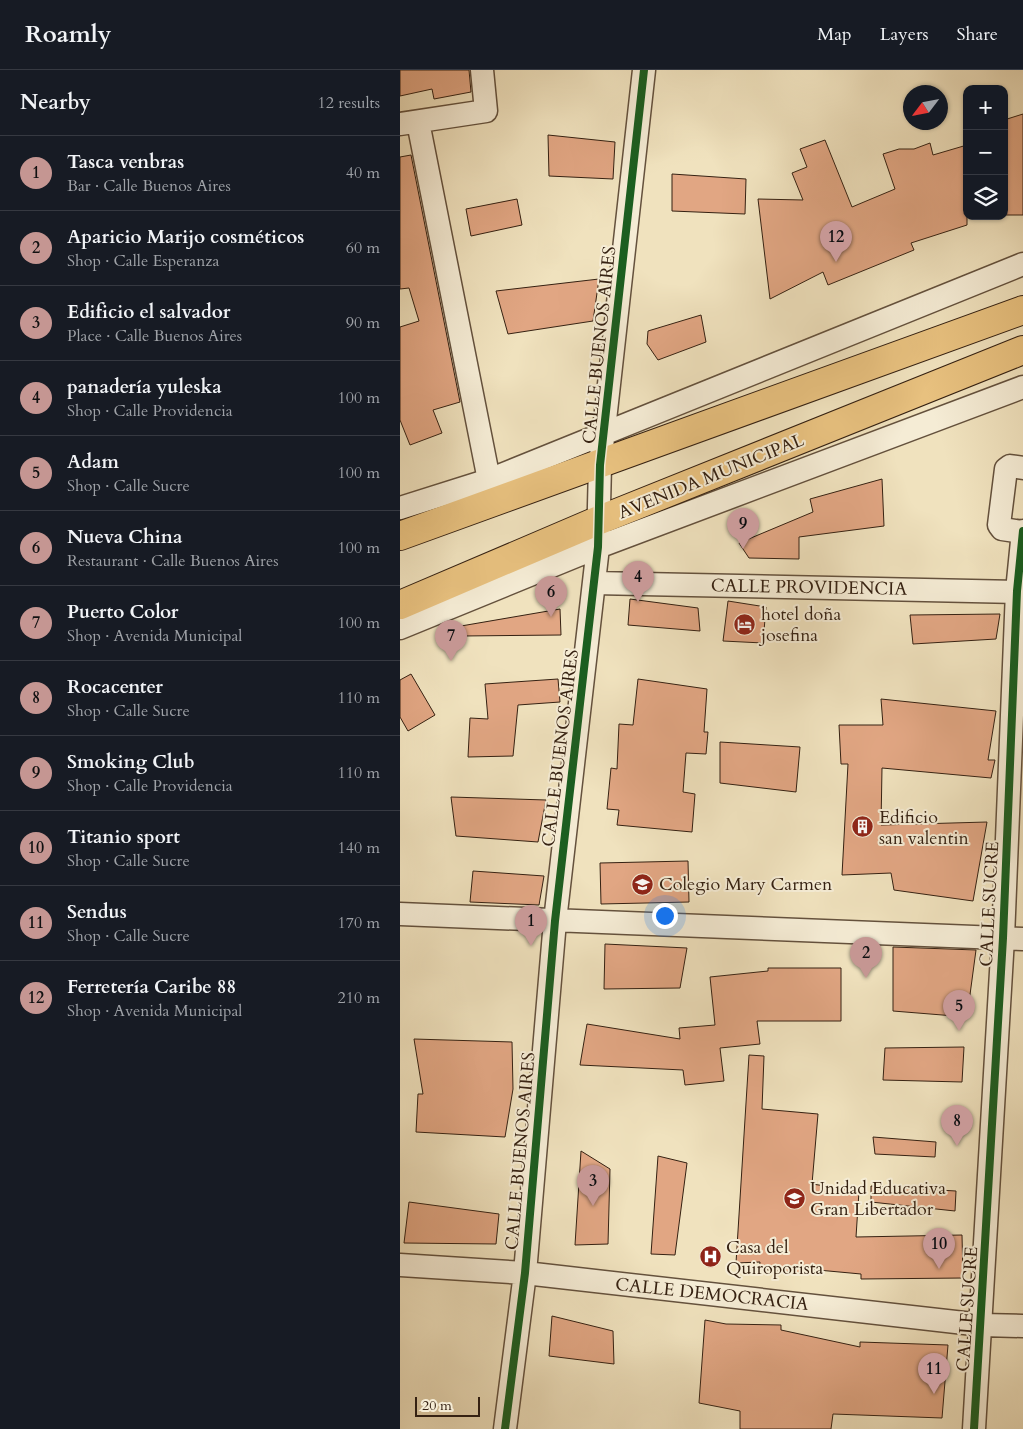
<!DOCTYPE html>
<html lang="en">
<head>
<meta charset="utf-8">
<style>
	:root { --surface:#171b24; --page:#20242c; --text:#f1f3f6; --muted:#9ea1a6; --line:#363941; --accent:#c59692 }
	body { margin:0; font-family:Cardo,serif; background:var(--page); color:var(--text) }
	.controls { position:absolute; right:15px; top:15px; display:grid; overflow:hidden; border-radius:10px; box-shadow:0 1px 4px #0004 }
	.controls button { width:45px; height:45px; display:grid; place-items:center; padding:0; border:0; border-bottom:1px solid var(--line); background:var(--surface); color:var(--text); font:25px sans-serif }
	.compass { position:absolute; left:503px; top:15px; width:45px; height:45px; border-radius:50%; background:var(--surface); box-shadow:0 1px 4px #0004; rotate:238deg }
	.scale { position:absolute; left:15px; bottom:12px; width:65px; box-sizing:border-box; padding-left:5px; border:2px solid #352112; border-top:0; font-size:14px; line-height:18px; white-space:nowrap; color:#352112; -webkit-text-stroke:4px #f5ecd5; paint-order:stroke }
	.you { position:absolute; left:264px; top:845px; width:18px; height:18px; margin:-12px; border:4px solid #fff; border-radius:50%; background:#1a73e8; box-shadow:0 0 0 8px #1a73e833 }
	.badge { display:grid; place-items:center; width:32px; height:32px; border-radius:50%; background:var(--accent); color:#111; font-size:16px; font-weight:700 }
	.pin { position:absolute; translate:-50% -41px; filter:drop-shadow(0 1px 2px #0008) }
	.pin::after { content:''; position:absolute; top:26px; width:18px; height:15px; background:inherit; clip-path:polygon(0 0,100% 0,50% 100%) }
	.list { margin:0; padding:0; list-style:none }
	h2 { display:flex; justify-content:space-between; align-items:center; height:65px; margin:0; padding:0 20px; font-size:21px }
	h2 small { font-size:16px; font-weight:400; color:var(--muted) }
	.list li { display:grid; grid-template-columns:32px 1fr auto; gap:15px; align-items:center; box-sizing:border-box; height:75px; padding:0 20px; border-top:1px solid var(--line) }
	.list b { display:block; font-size:19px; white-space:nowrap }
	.list p { margin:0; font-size:16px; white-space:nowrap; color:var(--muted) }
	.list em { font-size:16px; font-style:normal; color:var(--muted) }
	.icon { flex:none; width:28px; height:28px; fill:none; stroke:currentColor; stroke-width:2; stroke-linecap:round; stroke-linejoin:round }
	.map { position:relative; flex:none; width:623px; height:1359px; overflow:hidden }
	header { display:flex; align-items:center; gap:30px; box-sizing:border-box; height:70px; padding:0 25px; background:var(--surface); border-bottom:1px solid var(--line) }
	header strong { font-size:24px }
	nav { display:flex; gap:28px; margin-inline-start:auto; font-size:18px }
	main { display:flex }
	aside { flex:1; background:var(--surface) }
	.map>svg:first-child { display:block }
	.building { fill:#e1a683; stroke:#352112 }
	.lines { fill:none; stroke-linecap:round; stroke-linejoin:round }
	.minor-casing { stroke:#64513d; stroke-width:25 }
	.highway-casing { stroke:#352112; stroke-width:30 }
	.minor { stroke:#f5ecd5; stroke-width:22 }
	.highway { stroke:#e8c17f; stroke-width:28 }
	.cycleway-casing { stroke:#f5ecd5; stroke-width:11 }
	.cycleway { stroke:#1b5e20; stroke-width:8 }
	.labels { text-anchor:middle; stroke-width:4; stroke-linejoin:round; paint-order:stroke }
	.street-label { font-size:18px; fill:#352112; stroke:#f5ecd5 }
	.poi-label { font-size:18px; fill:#352112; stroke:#f5ecd5; text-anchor:start }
</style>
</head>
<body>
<header>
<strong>Roamly</strong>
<nav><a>Map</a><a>Layers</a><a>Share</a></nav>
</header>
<main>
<aside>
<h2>Nearby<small>12 results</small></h2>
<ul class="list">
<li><span class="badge">1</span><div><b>Tasca venbras</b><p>Bar · Calle Buenos Aires</p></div><em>40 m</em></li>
<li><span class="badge">2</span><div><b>Aparicio Marijo cosméticos</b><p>Shop · Calle Esperanza</p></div><em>60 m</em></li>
<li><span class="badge">3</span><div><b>Edificio el salvador</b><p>Place · Calle Buenos Aires</p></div><em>90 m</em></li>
<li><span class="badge">4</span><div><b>panadería yuleska</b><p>Shop · Calle Providencia</p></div><em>100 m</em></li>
<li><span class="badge">5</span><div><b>Adam</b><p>Shop · Calle Sucre</p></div><em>100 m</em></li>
<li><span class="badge">6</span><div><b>Nueva China</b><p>Restaurant · Calle Buenos Aires</p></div><em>100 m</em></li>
<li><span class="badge">7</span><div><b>Puerto Color</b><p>Shop · Avenida Municipal</p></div><em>100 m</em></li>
<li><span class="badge">8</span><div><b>Rocacenter</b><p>Shop · Calle Sucre</p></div><em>110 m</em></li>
<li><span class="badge">9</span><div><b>Smoking Club</b><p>Shop · Calle Providencia</p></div><em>110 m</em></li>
<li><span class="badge">10</span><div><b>Titanio sport</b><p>Shop · Calle Sucre</p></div><em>140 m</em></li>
<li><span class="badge">11</span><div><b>Sendus</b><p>Shop · Calle Sucre</p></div><em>170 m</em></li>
<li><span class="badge">12</span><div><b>Ferretería Caribe 88</b><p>Shop · Avenida Municipal</p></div><em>210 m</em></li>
</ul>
</aside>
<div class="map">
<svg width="623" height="1359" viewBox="0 0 623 1359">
	<rect width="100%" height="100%" fill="#f0e2be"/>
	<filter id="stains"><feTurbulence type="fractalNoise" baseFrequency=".004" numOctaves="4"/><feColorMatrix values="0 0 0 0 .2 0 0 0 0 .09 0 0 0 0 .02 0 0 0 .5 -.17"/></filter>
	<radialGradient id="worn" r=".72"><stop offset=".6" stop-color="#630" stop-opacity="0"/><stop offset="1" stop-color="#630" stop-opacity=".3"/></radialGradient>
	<path class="building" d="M 0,0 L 69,0 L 71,22 L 34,29 L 32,19 L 0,26 Z
		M 623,44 L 623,145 L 604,145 L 604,50 Z
		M 148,65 L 215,72 L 213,109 L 149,106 Z
		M 425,70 L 452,137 L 495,119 L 483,84 L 499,79 L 514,79 L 530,73 L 533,85 L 567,75 L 567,155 L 511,173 L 514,180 L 428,215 L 423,202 L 370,229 L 358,129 L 403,130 L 392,103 L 407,97 L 400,79 Z
		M 11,85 L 60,332 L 33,340 L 42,363 L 10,375 L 0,350 L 0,257 L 19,251 L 9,218 L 0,219 L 0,87 Z
		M 272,104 L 346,109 L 345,144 L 272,141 Z
		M 117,129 L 122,155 L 71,166 L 66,139 Z
		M 199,209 L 193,251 L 108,264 L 96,221 Z
		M 301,245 L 306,272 L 258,290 L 247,274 L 248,261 Z
		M 482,409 L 484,456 L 399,467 L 399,489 L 349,488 L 339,473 L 413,442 L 410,429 Z
		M 230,529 L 298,538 L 300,561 L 228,555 Z
		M 328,531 L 366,537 L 363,573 L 323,571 Z
		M 160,539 L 161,565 L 62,566 L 61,556 Z
		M 600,544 L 596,569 L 513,574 L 510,545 Z
		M 11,604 L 35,645 L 8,661 L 0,647 L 0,610 Z
		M 158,609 L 160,632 L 118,635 L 113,686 L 68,687 L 70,648 L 88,649 L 85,614 Z
		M 238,609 L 307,619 L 304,662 L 308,662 L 306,684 L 286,683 L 283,722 L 295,724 L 292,762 L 217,755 L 219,740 L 207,739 L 211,698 L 217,699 L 219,654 L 233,655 Z
		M 481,629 L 596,641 L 588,690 L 595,690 L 591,708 L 482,698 L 481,755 L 587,752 L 573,831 L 494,820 L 491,803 L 442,805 L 448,694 L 441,694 L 439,655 L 483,655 Z
		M 320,672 L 400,677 L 396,722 L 320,713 Z
		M 51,727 L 146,730 L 138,772 L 56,766 Z
		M 288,791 L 289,832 L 201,834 L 200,793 Z
		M 73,801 L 144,806 L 139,835 L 70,832 Z
		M 205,874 L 287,878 L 280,918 L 204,919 Z
		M 493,877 L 576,880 L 567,947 L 493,941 Z
		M 368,898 L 441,898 L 441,951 L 357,951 L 360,974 L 320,978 L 324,1011 L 285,1015 L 283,1000 L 180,995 L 187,954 L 280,969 L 279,958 L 315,955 L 310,907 L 368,901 Z
		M 14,969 L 112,972 L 113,1019 L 105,1067 L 16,1062 L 18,1024 L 23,1024 Z
		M 564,977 L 562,1012 L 483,1010 L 485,978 Z
		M 349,985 L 364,986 L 362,1039 L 418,1044 L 412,1114 L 459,1121 L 456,1167 L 562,1165 L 563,1208 L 461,1209 L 461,1204 L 407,1199 L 407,1204 L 359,1199 L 360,1192 L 336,1193 Z
		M 473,1067 L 536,1072 L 535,1087 L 475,1084 Z
		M 181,1081 L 210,1099 L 208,1174 L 175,1175 Z
		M 258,1086 L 287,1093 L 275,1185 L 251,1184 Z
		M 471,1116 L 556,1121 L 555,1141 L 471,1132 Z
		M 9,1132 L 99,1144 L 96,1174 L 4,1173 Z
		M 152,1246 L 213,1261 L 214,1294 L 149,1286 Z
		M 305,1250 L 326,1254 L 381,1255 L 381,1260 L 460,1277 L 460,1272 L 548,1275 L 542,1348 L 433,1344 L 431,1359 L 340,1359 L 340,1341 L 299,1333 Z"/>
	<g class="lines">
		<defs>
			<path id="minor" d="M 18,52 L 89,410
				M 0,54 L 86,41 L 82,0
				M 0,438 L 89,410 L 623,194
				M 623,462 L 602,459 L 599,455 L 606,399 L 610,396 L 623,398
				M 194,513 L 623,522
				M 0,558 L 198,477 L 623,317
				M 0,844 L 623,869
				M 0,1195 L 125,1203 L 582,1255 L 623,1256
				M 105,1359 L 125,1203 L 155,851 L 198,477 L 200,395 L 244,0
				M 574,1359 L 603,868 L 617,521 L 623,461"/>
			<path id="highway" d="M 0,466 L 623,240
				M 0,535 L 197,451 L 623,280"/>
		</defs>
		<use href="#minor" class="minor-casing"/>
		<use href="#highway" class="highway-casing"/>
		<use href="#minor" class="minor"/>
		<use href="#highway" class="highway"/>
		<defs>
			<path id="cycleway" d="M 105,1359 L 125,1203 L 155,851 L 198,477 L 200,395 L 244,0
				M 574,1359 L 603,868 L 617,521 L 623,461"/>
		</defs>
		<use href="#cycleway" class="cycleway-casing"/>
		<use href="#cycleway" class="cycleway"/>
	</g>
	<defs>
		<symbol id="hotel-disc" viewBox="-11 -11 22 22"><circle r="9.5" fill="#8f2418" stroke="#f5ecd5"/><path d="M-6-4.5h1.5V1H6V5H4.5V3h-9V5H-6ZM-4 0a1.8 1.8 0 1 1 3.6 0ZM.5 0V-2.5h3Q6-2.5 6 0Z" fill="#fff"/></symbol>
		<symbol id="building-disc" viewBox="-11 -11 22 22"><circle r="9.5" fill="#8f2418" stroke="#f5ecd5"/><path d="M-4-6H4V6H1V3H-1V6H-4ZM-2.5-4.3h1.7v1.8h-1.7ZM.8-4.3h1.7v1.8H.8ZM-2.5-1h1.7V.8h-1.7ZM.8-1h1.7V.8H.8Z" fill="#fff"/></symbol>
		<symbol id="school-disc" viewBox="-11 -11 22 22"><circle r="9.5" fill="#8f2418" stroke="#f5ecd5"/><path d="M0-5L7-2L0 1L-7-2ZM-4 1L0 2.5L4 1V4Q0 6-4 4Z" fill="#fff"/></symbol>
		<symbol id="hospital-disc" viewBox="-11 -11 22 22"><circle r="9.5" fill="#8f2418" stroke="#f5ecd5"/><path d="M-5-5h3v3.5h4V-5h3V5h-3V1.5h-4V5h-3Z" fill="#fff"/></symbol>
	</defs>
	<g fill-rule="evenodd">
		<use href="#hotel-disc" x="332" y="542" width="25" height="25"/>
		<use href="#building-disc" x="450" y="744" width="25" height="25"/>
		<use href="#school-disc" x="230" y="802" width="25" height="25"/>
		<use href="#school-disc" x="382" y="1116" width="25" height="25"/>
		<use href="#hospital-disc" x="298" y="1174" width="25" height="25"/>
	</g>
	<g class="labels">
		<g class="street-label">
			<text transform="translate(199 275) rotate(-84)" y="6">CALLE BUENOS AIRES</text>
			<text transform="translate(311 406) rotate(-22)" y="6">AVENIDA MUNICIPAL</text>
			<text transform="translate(409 517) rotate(1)" y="6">CALLE PROVIDENCIA</text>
			<text transform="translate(160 678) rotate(-83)" y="6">CALLE BUENOS AIRES</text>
			<text transform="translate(589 834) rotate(-87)" y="6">CALLE SUCRE</text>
			<text transform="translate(120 1081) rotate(-85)" y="6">CALLE BUENOS AIRES</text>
			<text transform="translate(312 1224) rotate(6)" y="6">CALLE DEMOCRACIA</text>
			<text transform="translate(567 1239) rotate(-86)" y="6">CALLE SUCRE</text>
		</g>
		<g class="poi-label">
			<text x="361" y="550">hotel doña<tspan x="361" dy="21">josefina</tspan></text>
			<text x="479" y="753">Edificio<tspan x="479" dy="21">san valentin</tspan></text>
			<text x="259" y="820">Colegio Mary Carmen</text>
			<text x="410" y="1124">Unidad Educativa<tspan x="410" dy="21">Gran Libertador</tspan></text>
			<text x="326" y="1183">Casa del<tspan x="326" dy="21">Quiroporista</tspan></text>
		</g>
	</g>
	<rect width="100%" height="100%" filter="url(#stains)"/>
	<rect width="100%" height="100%" fill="url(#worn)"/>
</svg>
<div class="controls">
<button>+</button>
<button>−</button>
<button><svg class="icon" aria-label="layers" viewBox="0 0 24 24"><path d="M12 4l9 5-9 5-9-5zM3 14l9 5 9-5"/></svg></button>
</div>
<svg class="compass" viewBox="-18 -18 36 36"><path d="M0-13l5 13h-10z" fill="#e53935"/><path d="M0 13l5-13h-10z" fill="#9ea1a6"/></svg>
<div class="scale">20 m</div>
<div class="you"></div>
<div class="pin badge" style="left:131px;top:876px">1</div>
<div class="pin badge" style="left:466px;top:908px">2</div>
<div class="pin badge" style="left:193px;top:1136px">3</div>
<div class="pin badge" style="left:238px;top:532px">4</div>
<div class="pin badge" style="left:559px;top:961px">5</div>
<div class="pin badge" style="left:151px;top:547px">6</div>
<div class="pin badge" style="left:51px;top:591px">7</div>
<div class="pin badge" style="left:557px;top:1076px">8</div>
<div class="pin badge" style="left:343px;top:479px">9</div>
<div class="pin badge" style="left:539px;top:1199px">10</div>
<div class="pin badge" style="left:534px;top:1324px">11</div>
<div class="pin badge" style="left:436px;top:192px">12</div>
</div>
</main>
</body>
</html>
